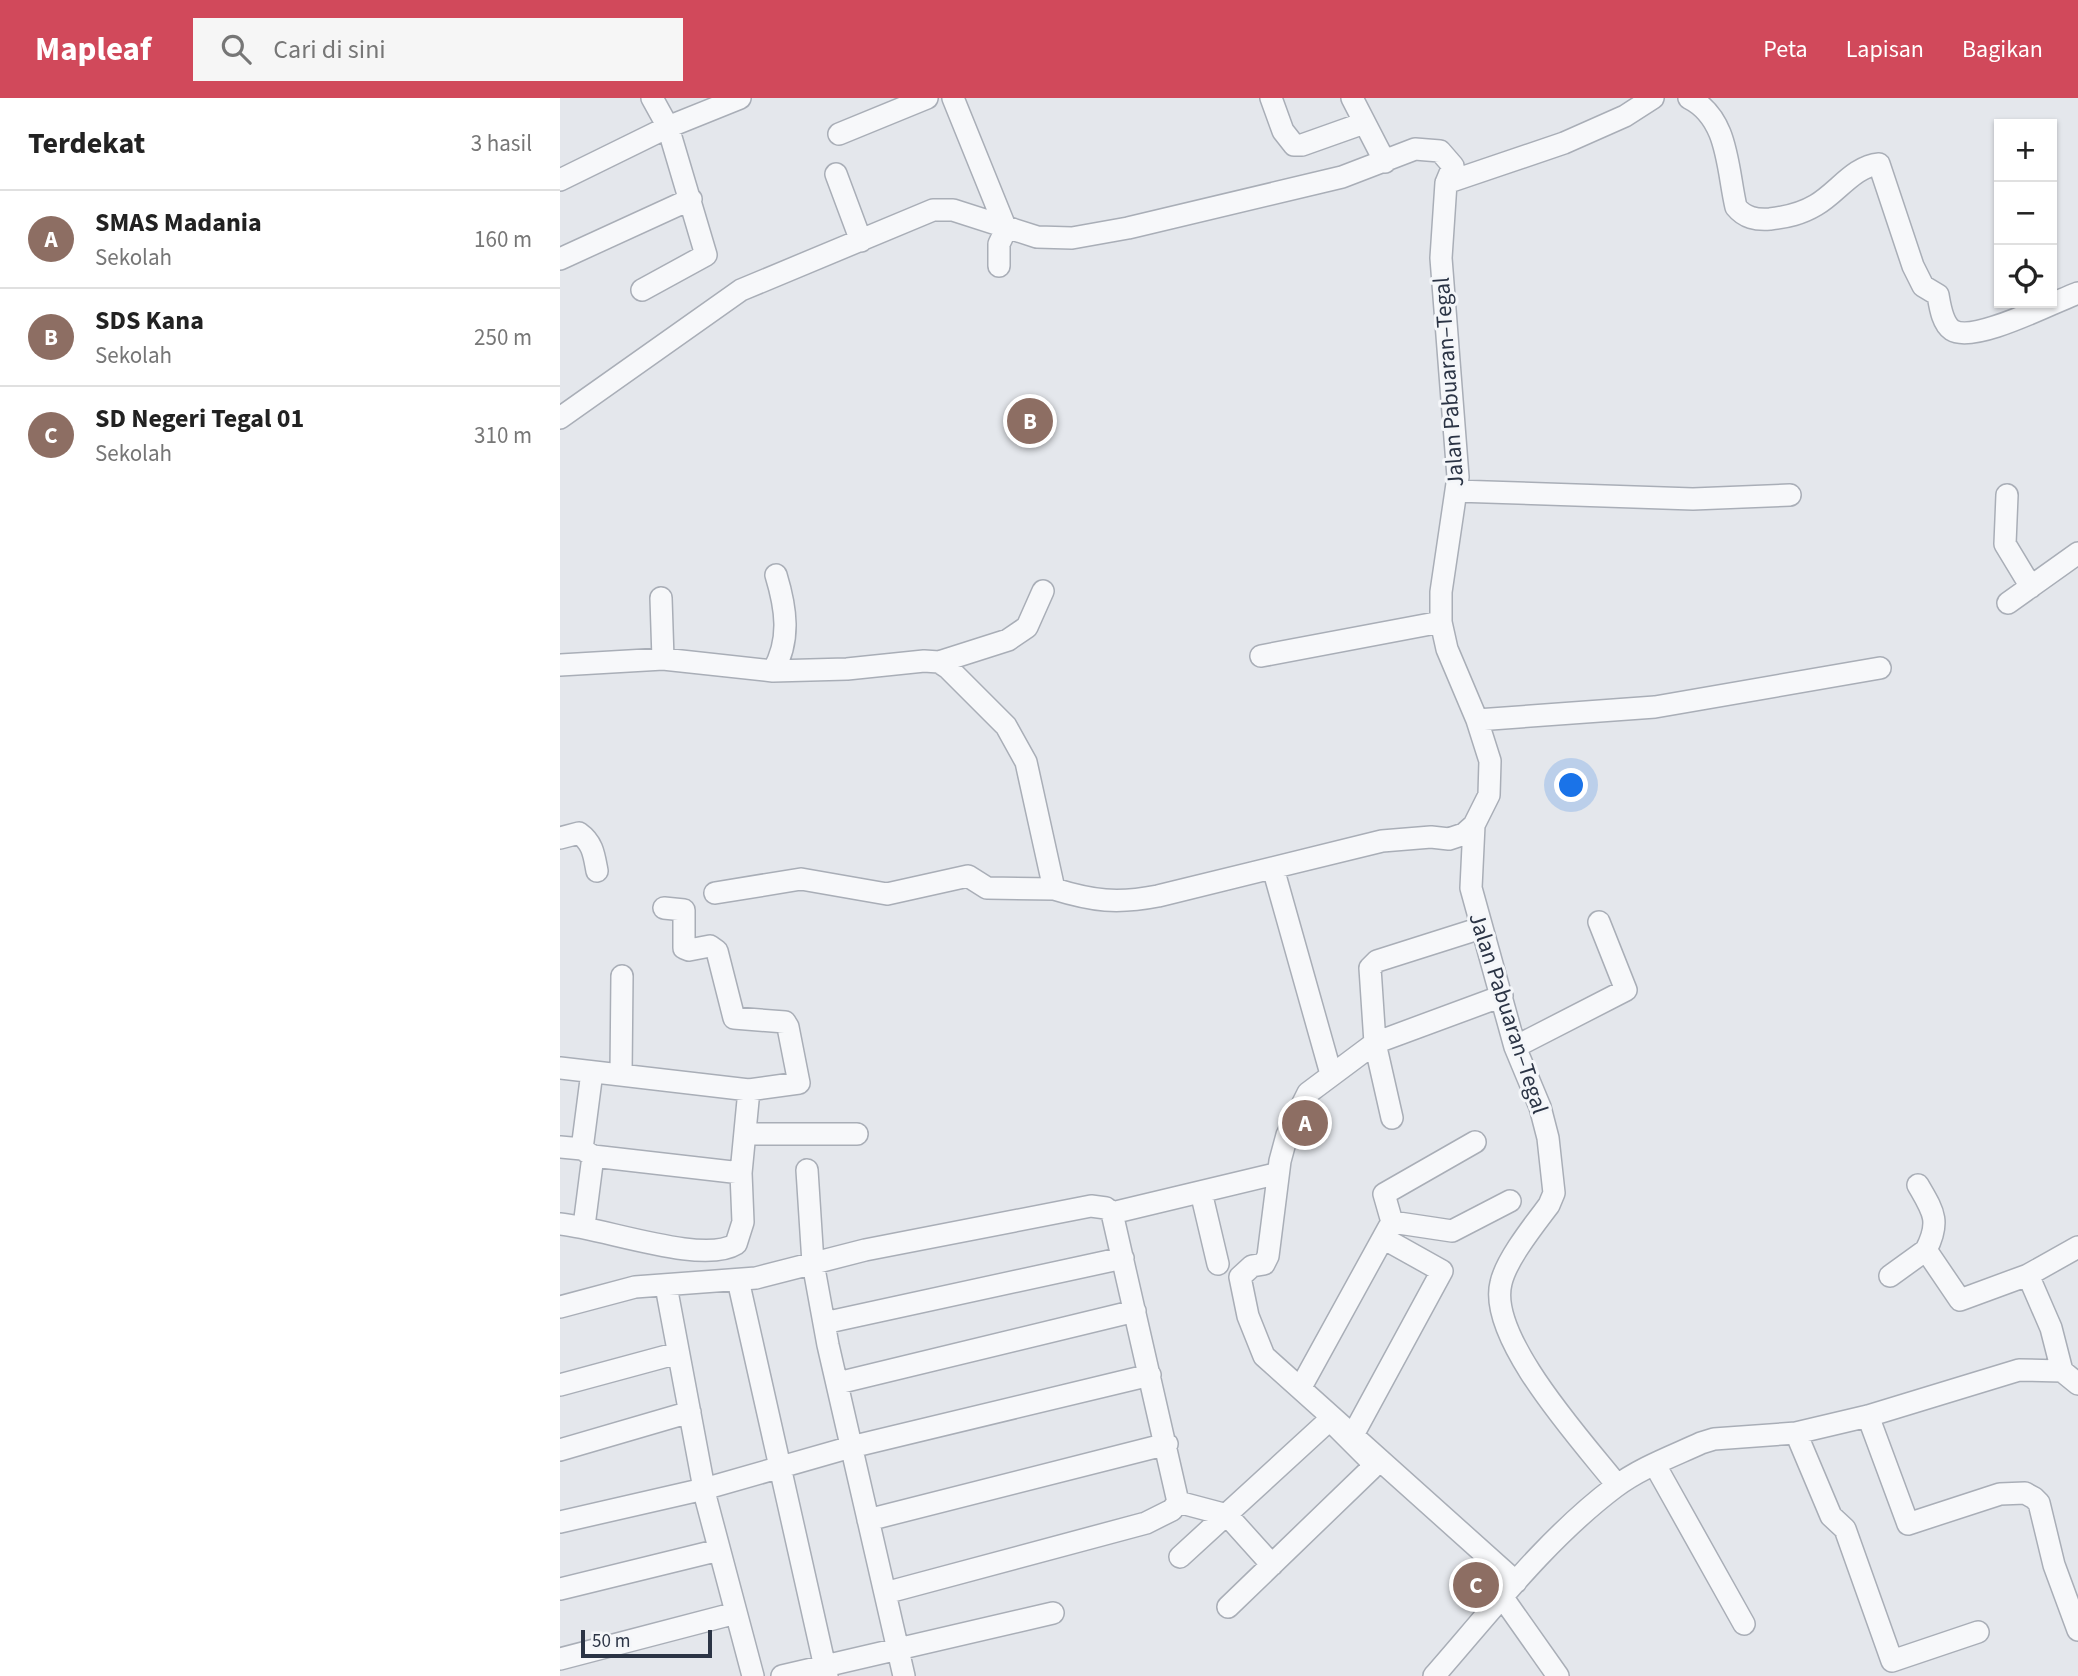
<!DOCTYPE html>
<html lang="id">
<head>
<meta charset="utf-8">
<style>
	:root { --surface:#fff; --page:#f6f6f6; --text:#222; --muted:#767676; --line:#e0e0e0; --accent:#d1495b }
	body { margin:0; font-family:"Source Sans 3",sans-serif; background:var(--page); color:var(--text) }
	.controls { position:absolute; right:21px; top:21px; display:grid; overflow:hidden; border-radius:0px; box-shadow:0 2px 5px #0004 }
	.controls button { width:63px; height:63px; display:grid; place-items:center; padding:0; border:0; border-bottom:2px solid var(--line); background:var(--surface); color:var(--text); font:35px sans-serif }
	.scale { position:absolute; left:21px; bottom:18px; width:131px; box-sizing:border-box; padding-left:7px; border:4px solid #2b3445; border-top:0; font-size:19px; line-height:24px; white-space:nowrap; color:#2b3445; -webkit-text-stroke:5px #f4f6f9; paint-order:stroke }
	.you { position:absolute; left:1012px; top:688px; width:24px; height:24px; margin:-18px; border:5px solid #fff; border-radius:50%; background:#1a73e8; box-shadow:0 0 0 10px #1a73e833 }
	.badge { display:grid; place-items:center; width:46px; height:46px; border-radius:50%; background:var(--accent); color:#fff; font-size:23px; font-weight:700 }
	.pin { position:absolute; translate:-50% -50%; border:4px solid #fff; box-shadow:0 2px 7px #0006 }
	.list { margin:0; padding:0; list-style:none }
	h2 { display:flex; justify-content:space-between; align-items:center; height:91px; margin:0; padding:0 28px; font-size:30px }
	h2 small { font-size:23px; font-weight:400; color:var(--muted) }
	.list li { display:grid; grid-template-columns:46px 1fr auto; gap:21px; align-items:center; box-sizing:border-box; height:98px; padding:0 28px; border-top:2px solid var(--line) }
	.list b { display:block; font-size:26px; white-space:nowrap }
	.list p { margin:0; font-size:23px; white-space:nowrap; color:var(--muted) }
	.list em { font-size:23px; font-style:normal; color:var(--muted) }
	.icon { flex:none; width:38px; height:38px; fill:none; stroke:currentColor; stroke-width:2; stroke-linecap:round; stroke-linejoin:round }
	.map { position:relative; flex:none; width:1518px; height:1578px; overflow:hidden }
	header { display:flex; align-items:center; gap:42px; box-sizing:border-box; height:98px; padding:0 35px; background:var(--accent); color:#fff }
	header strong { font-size:33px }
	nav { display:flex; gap:38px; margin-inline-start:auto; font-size:24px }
	.search { width:490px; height:63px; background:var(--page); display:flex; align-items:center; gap:18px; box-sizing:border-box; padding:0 24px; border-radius:0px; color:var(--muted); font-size:26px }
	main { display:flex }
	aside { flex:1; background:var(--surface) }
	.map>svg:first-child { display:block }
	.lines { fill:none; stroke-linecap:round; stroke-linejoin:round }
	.minor-casing { stroke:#a9aeb7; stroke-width:24 }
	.minor { stroke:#f7f8fa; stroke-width:21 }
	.labels { text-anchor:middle; stroke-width:6; stroke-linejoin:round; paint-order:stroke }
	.street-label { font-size:23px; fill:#2b3445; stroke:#f4f6f9 }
</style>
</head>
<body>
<header>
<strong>Mapleaf</strong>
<div class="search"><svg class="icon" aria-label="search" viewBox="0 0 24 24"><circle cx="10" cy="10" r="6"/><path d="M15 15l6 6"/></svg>Cari di sini</div>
<nav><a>Peta</a><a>Lapisan</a><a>Bagikan</a></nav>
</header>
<main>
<aside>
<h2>Terdekat<small>3 hasil</small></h2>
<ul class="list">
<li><span class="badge" style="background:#8d6e63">A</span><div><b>SMAS Madania</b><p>Sekolah</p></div><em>160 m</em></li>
<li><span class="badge" style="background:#8d6e63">B</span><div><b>SDS Kana</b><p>Sekolah</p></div><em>250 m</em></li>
<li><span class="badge" style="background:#8d6e63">C</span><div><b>SD Negeri Tegal 01</b><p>Sekolah</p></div><em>310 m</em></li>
</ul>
</aside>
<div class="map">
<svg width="1518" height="1578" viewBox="0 0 1518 1578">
	<rect width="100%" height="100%" fill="#e4e7ec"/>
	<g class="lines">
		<defs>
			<path id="minor" d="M 393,0 L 446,131 L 439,146 L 439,168
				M 711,0 L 723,33 L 734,47 L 742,47 L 804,25
				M 792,0 L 825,64
				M 1129,0 C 1169,20 1167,71 1176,109 C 1185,120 1196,122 1210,121 C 1227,119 1241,116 1256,107 C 1277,95 1294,68 1319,66 L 1353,168 L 1363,188 L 1378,197 C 1380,208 1382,225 1392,232 C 1414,246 1493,204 1518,195
				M 279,36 L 367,0
				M 276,76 L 301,143
				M 0,82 L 108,29 L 180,0
				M 0,161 L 131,101
				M 82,192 L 146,157 L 108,29 L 92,0
				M 0,320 L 181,192 L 373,112 L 393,112 L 477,139 L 512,140 L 568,130 L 782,79 L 855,51 L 880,53 L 893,68 L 886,85
				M 896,393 L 1133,401 L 1230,397
				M 1447,397 L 1445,446 L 1471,489
				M 101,500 L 103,561
				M 1448,505 L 1518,455
				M 701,558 L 881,524
				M 379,564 L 448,542 L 467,529 L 483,493
				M 0,567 L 103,561 L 213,573 L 287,571 L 364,563 L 379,564 L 388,570 L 446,628 L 466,664 L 494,791 C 533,803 557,806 598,798 L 822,743 L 871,739 L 889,741 L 904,736 L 914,727
				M 213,573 C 231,542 226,510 216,477
				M 917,622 L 1095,609 L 1320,570
				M 0,740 L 19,735 C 33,745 34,757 37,773
				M 713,770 L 771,976
				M 155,795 L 241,781 L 327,796 L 408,778 L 427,790 L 494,791
				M 104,810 L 124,812 L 124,850 L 129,852 L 150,848 L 157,853 L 174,920 L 225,924 L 228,929 L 239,985 L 189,992
				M 942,898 L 815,945 L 748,995 L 727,1037 L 720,1063 L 708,1158 L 704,1166 L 692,1168 L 680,1179 L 688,1218 L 704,1258 L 956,1484
				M 955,949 L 1066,892 L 1039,824
				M 0,970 L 189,992 L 181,1075 L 183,1124 L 176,1146 C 143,1167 43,1130 0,1126
				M 61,976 L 62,878
				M 832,1020 L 815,945 L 810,870 L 817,863 L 921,830
				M 186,1036 L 297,1036
				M 915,1044 L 824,1096 L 832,1124 L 892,1133 L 950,1103
				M 0,1049 L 22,1051 L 33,1058 L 24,1128
				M 22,1051 L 32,974
				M 33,1058 L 181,1075
				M 247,1072 L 253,1165 L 268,1247 L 344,1578
				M 1358,1087 C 1373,1113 1381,1123 1366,1152
				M 641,1094 L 658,1166
				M 552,1115 L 711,1077
				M 1330,1178 L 1366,1152 L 1400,1202 L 1468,1177
				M 178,1182 L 267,1578
				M 106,1188 L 146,1401 L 193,1578
				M 0,1209 L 75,1189 L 196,1180 L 305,1152 L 531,1108 L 546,1110 L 552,1115 L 618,1404 L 612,1412 L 586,1425 L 325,1495
				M 264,1225 L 563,1160
				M 1502,1273 L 1491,1230 L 1468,1177 L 1518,1149
				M 278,1285 L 575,1213
				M 0,1287 L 118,1255
				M 741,1289 L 829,1129
				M 1308,1318 L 1348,1426 L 1440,1396 L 1465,1395 L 1474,1400 L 1479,1405 L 1494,1467 L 1518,1532
				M 794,1335 L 882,1173 L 823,1140
				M 1236,1335 L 1271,1418 L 1285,1431 L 1332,1563 L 1418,1534
				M 0,1352 L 130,1314
				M 1095,1367 L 1184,1526
				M 1057,1387 C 1024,1345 927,1240 941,1185 C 946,1162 974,1127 989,1107 L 994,1095 L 988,1040 L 980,1009 L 955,949 L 911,790 L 914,727 L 929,697 L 930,663 L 917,622 L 887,551 L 881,524 L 881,494 L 898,379 L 881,160 L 886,85 L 1004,45 L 1065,18 L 1093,0
				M 618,1404 L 667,1417 L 712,1467
				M 308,1422 L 607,1346
				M 0,1424 L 144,1391 L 291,1349 L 590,1277
				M 620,1459 L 764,1327 L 772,1324 L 810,1362 L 811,1371 L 668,1509
				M 0,1491 L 159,1452
				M 943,1500 L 998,1578
				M 0,1561 L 176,1515
				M 222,1578 L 493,1515
				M 874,1578 C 931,1513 986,1441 1055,1389 C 1080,1370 1113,1358 1141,1345 L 1154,1341 L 1236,1335 L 1308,1318 L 1459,1272 L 1502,1273 L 1518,1286"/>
		</defs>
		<use href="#minor" class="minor-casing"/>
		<use href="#minor" class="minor"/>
	</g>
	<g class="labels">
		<g class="street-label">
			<text transform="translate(888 284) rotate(-94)" y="8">Jalan Pabuaran–Tegal</text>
			<text transform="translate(949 915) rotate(72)" y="8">Jalan Pabuaran–Tegal</text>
		</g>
	</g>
</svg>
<div class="controls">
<button>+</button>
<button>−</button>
<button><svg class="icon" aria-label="locate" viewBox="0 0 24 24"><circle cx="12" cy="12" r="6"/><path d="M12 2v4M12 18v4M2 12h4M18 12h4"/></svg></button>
</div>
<div class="scale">50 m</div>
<div class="you"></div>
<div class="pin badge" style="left:745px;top:1025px;background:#8d6e63">A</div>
<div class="pin badge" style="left:470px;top:323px;background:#8d6e63">B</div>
<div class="pin badge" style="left:916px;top:1487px;background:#8d6e63">C</div>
</div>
</main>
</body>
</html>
